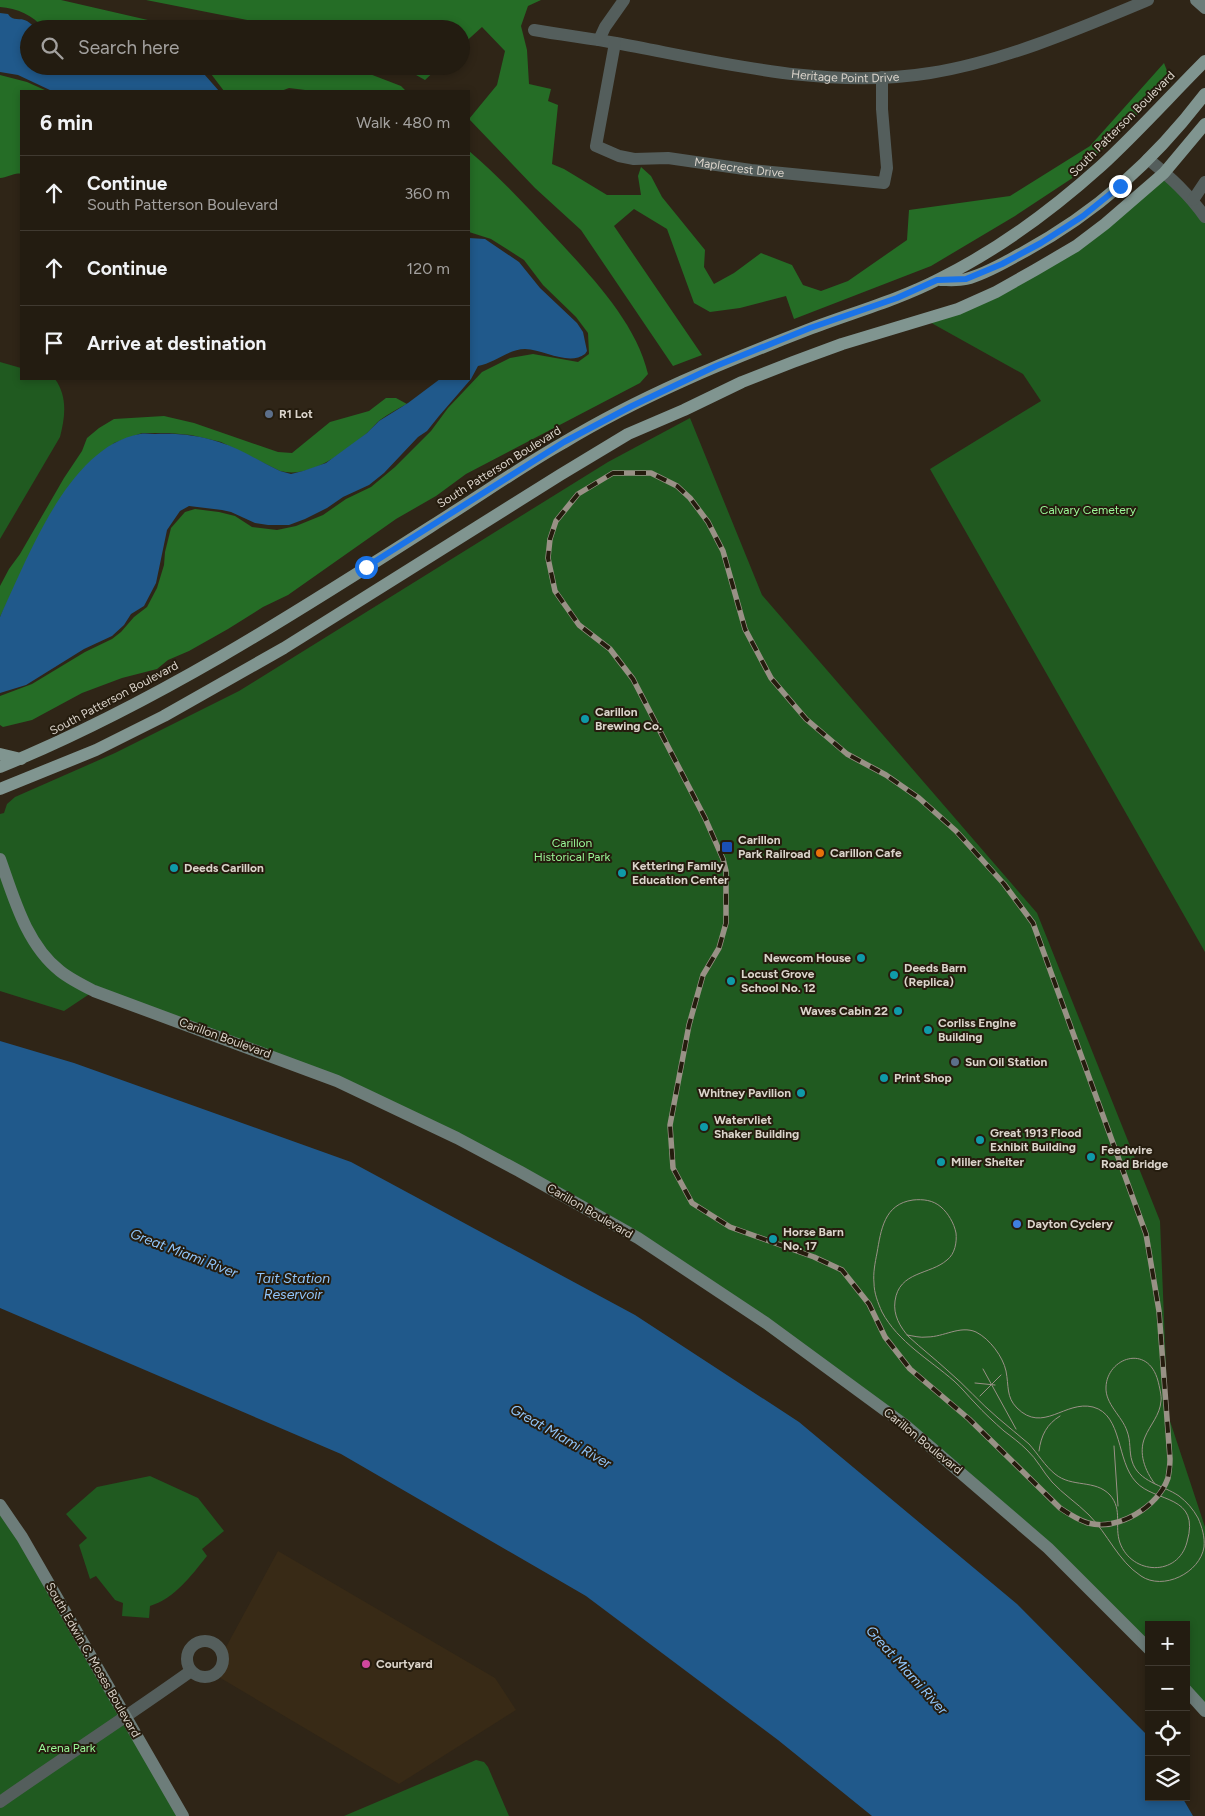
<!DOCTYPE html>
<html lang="en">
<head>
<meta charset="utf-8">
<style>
	:root { --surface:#231c11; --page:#2b251a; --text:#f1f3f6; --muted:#a3a19f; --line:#403a31 }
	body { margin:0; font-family:Figtree,sans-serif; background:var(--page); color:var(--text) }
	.controls { position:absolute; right:15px; bottom:15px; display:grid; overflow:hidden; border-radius:0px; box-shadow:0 2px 8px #0003 }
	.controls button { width:45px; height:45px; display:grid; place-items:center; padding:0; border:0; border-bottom:1px solid var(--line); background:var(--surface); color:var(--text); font:25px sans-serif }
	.stop { position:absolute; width:15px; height:15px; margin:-11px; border:4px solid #1a73e8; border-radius:50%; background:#fff }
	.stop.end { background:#1a73e8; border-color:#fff; box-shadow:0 1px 5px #0008 }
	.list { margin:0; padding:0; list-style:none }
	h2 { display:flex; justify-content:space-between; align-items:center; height:65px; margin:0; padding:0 20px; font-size:21px }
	h2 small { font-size:16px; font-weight:400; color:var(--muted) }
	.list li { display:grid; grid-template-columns:32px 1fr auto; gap:15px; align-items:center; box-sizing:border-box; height:75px; padding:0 20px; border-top:1px solid var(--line) }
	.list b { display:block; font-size:19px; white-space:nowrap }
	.list p { margin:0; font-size:16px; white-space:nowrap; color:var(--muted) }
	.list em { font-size:16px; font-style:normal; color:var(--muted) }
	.icon { flex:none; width:28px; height:28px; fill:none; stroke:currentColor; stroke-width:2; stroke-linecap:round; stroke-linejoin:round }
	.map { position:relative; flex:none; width:1205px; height:1816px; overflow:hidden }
	.search { position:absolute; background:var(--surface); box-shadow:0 2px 8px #0003; left:20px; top:20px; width:450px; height:55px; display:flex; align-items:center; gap:12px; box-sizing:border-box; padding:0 18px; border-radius:28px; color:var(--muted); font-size:19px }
	.panel { position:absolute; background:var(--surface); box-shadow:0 2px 8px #0003; left:20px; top:90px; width:450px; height:290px; border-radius:0px }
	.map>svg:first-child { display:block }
	.built { fill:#382a16 }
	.green { fill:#205a20 }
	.forest { fill:#256d26 }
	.water { fill:#20598b }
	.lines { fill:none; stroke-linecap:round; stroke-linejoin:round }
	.street { stroke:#545e5c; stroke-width:12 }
	.secondary { stroke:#6d7d7a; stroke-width:12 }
	.primary { stroke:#809590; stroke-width:12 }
	.tram { stroke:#999186; stroke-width:1 }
	.rail-casing { stroke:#999186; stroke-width:5.5 }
	.rail { stroke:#251c0e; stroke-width:4; stroke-dasharray:11; stroke-linecap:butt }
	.route { stroke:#1a73e8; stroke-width:6 }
	.service-dot { fill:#5c6f8a; stroke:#251c0e; stroke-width:2 }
	.culture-dot { fill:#0f9aa8; stroke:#251c0e; stroke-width:2 }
	.transit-dot { fill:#1a4fb4; stroke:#251c0e; stroke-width:2 }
	.food-dot { fill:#e8710a; stroke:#251c0e; stroke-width:2 }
	.shop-dot { fill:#3f7fe0; stroke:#251c0e; stroke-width:2 }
	.hotel-dot { fill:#d1479c; stroke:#251c0e; stroke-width:2 }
	.labels { text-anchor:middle; stroke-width:4; stroke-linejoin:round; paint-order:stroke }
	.street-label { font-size:12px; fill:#dbd4cb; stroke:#251c0e }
	.poi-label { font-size:12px; font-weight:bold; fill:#dbd4cb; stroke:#251c0e; text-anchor:start }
	.park-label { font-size:12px; fill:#9bf898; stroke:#251c0e }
	.water-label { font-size:14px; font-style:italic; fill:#90c5fa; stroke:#251c0e }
</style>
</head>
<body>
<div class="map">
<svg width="1205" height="1816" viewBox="0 0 1205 1816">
	<rect width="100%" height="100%" fill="#2f2517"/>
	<path class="built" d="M 278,1551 L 495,1678 L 516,1710 L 399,1784 L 212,1673 Z"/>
	<path class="green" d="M 1164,173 L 1205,217 L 1205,952 L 930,469 L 1041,401 L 1023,374 L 926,320 L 1035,270 Z
		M 0,362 L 21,368 L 21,379 L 55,379 C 68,397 65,417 60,437 L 0,539 Z
		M 690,418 L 762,595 L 1037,913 L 1160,1221 L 1168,1415 L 1205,1527 L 1205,1711 L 1186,1690 L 1186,1625 L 1149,1625 L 1149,1649 L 952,1464 L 638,1238 L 398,1109 L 94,991 L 64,1011 L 0,991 L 0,814 L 4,813 L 7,804 L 15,797 L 115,753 L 239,691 L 608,462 Z
		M 150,1476 L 198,1498 L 224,1531 L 202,1549 L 207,1556 C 191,1576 175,1598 150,1606 L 149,1618 L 122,1616 L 123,1603 L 115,1600 L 96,1576 L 90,1579 L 79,1545 L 87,1538 L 66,1514 L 97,1487 Z
		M 0,1505 L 183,1816 L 0,1816 Z
		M 476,1760 L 484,1762 L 488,1767 L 509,1816 L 344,1816 Z"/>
	<path class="forest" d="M 0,0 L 61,0 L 187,29 L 44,29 C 33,15 17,8 0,7 Z
		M 146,0 L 541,0 L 528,6 L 521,26 L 527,50 L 529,84 L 551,89 L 548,101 L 558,105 L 552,164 L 564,169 L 607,195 L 641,195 L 638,176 L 641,167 L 651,176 L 662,197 L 705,250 L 704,267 L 714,284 L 734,273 L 761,253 L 792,265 L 803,285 L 821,291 L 848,281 L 907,240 L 909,210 L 1010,196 L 1090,146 L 1164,63 L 1171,81 L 1074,177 L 1015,216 L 931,266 L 794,319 L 786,296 L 740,308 L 710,312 L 694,303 L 667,229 L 634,209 L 614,226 L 702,355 L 673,366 L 581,230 L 535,188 L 469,119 L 497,85 L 505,51 L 482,27 L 461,46 L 461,29 L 292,29 Z
		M 205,66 L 349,66 L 401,86 L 406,91 L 313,91 L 289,88 L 281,91 L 224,91 Z
		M 400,66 L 440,66 L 425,80 Z
		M 0,75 L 27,82 L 47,91 L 21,91 L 21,174 C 15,172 7,178 0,178 Z
		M 469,151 C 500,177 527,207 555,237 C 590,275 636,322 648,374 L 640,383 L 466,474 L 436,496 L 396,519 L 288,595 L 263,607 L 228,629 L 189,651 L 168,660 L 157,669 L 122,678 L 82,693 L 32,720 L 3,727 L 0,725 L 0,696 L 32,684 L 85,652 L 112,639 L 121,632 L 134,617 L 147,607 L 157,588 L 164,565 L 165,552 L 171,528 L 185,512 L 195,509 L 219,512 L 235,516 L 252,527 L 277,530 L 296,526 L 323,515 L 346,499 L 371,487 L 395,467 L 431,431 L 448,408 L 482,372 L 510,358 L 533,354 L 578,362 L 589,354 L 588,333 L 576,317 L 543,285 L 524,260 L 491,239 L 469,232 Z
		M 386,398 L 396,398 L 407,404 C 397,409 388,414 380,420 C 375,424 371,430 366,434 C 343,452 311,479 280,471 L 221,442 L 191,435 L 169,433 L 142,433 L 114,443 L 47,520 L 0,617 L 0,586 L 9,569 L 20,554 L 64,478 L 82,451 L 87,438 L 99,428 L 114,419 L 164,416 L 194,423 L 278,452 L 292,453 L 330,422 L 369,411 Z"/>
	<path class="water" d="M 0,13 L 8,14 C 13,22 20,17 27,21 C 30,23 34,26 37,29 L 29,29 L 29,66 L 197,66 L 219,91 L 52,91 L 18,75 L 0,72 Z
		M 469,238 L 485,239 L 519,262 L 540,288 L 577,323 L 583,332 L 587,351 L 585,354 C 569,366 545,350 525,349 C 509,349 494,363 478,366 L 471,379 L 439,416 L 427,431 L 418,437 L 384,473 L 369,485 L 343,497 L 327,508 L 305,519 L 289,525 L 268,525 L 255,523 L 231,512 L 222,510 L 189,506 L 180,511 L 167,530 L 156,583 L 144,606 L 131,614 L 124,625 L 112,636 L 84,649 L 26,685 L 0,693 L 0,617 L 3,610 C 30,553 70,446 140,434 C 145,433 150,434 155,434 C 177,433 198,435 219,442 C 240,448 260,462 280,471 L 291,474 L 303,471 L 326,463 L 367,433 L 379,421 L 408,403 L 440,379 L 469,379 Z
		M 0,1041 L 74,1063 L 351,1162 L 635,1315 L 799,1422 L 1017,1604 L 1147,1735 L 1149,1738 L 1149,1797 L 1182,1797 L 1193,1816 L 872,1816 L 778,1740 L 586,1596 L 341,1454 L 0,1308 Z"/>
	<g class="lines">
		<g class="street">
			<path id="s1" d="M 534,30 C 561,35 589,38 616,43 C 719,62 826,90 930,73 C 1002,62 1081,28 1148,0"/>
			<path d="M 599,40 L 605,27 L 624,0"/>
			<path id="s2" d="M 615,43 L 596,146 L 619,156 L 634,159 L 668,158 L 751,170 L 884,183 L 887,168 L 882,109 L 882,77"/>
			<path d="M 1148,159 C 1170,177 1189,194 1205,217"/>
			<path d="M 1193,200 L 1205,182"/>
			<circle cx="205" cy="1659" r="18"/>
			<path d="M 0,1802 C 63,1758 128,1716 191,1671"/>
		</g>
		<path class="secondary" d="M 1196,0 L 1205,8
			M 0,859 C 14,898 26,944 60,971 C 70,979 82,985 94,991 L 337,1081 L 457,1138 L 519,1171 L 638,1238 L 766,1323 L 905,1425 L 1048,1548 L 1149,1649
			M 0,1505 L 22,1537 L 183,1816
			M 1186,1690 L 1205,1711"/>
		<path class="primary" d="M 940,280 C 948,280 958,281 966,279 C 986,274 1005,262 1022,253 C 1096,213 1154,161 1205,94
			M 0,754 L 21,759
			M 0,767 C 159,702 305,607 449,515 C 487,491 524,465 563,443 C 639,397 724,362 807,330 C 851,313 896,301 939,279 C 998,250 1052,210 1101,166 C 1136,134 1171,95 1205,61
			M 0,789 L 96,750 L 164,716 L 284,648 L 560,475 L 628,434 L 684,410 L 742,382 L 793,362 L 842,344 L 958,309 L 996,292 L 1035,270 L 1076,246 L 1105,224 L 1164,173 L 1205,124"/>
		<path class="tram" d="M 907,1335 C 914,1336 920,1338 927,1337 C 944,1337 960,1325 976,1332 C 990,1339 1003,1357 1006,1371 C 1009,1386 1006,1397 1017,1408 C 1043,1434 1065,1400 1093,1407 C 1123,1415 1116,1461 1136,1482 C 1155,1503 1201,1494 1187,1542 C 1178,1577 1132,1575 1120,1543 C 1114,1526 1123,1510 1110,1495 C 1095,1479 1072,1488 1055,1474 C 1045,1466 1038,1454 1029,1444 C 1019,1435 1008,1427 998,1418 C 980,1403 965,1385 947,1370 C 935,1359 921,1348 909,1337 C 900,1327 893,1315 895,1301 C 899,1271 930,1275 947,1260 C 955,1254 957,1242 956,1233 C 954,1223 948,1213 941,1207 C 933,1200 923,1199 913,1200 C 884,1204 881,1230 877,1253 C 875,1263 873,1273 874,1283 C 874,1293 878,1303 882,1312 C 898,1342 930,1360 954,1381 C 962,1388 968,1396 975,1403 C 984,1413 994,1422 1004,1431 C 1012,1437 1020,1443 1027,1450 C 1037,1459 1043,1472 1052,1482 C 1063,1494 1077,1503 1089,1515 C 1108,1534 1118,1561 1141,1576 C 1163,1591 1200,1573 1204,1547 C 1205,1537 1202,1527 1198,1518 C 1193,1509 1187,1502 1179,1496 C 1163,1485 1138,1482 1132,1461 C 1129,1452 1131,1441 1127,1431 C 1122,1416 1105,1404 1106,1387 C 1107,1358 1148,1343 1158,1381 C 1159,1385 1162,1397 1161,1401 C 1160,1415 1150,1425 1145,1437 C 1138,1453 1145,1471 1155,1484
			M 983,1369 L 1016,1429
			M 975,1383 L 995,1385
			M 980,1396 L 1001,1375
			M 1114,1446 L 1118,1506
			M 1039,1451 C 1041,1435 1047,1424 1060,1416"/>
		<defs>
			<path id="rail" d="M 613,473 L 651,473 L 677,486 L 690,498 L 708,522 L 723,551 L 745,629 L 771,678 L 806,719 L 847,754 L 886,775 L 919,798 L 956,831 L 1004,884 L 1033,923 L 1146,1234 L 1159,1311 L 1170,1459 C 1170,1465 1169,1472 1168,1478 C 1158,1507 1118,1531 1088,1523 C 1078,1520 1069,1514 1060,1508 L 969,1419 L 910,1369 L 885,1337 L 869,1304 L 842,1270 L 814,1257 L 730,1227 L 692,1203 L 673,1168 L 670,1125 L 689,1025 L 703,975 L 719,948 L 726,923 L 726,871 L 723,859 L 705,818 L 633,679 L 610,649 L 579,625 L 555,591 L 548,558 L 550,539 L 556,521 L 578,494 Z"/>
		</defs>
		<use href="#rail" class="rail-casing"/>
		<use href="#rail" class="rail"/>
	</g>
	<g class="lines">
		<path class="route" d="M 366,567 L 564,442 L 632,406 L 716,366 L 810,328 L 897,298 L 937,280 L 966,279 L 1002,264 L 1041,243 L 1083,216 L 1120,186"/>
	</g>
	<g class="service-dot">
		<circle cx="269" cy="414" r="5"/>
		<circle cx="955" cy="1062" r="5"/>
	</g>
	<g class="culture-dot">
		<circle cx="585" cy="719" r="5"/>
		<circle cx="174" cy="868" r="5"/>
		<circle cx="622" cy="873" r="5"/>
		<circle cx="861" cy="958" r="5"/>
		<circle cx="894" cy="975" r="5"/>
		<circle cx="731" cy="981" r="5"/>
		<circle cx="898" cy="1011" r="5"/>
		<circle cx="928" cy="1030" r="5"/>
		<circle cx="884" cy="1078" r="5"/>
		<circle cx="801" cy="1093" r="5"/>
		<circle cx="704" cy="1127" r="5"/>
		<circle cx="980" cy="1140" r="5"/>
		<circle cx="1091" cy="1157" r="5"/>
		<circle cx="941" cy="1162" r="5"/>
		<circle cx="773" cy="1239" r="5"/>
	</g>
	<rect class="transit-dot" x="721" y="841" width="12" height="12" rx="2.5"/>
	<circle class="food-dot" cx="820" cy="853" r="5"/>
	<circle class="shop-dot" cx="1017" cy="1224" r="5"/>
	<circle class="hotel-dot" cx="366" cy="1664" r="5"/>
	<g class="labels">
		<g class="street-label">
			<text dy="4" stroke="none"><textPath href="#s1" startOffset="315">Heritage Point Drive</textPath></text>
			<text transform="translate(1122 124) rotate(-45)" y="4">South Patterson Boulevard</text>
			<text dy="4" stroke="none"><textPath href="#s2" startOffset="251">Maplecrest Drive</textPath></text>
			<text transform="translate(499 467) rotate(-32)" y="4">South Patterson Boulevard</text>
			<text transform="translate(114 698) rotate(-28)" y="4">South Patterson Boulevard</text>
			<text transform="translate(225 1038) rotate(20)" y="4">Carillon Boulevard</text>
			<text transform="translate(590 1211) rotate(30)" y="4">Carillon Boulevard</text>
			<text transform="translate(923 1441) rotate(39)" y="4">Carillon Boulevard</text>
			<text transform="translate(93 1660) rotate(60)" y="4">South Edwin C. Moses Boulevard</text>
		</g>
		<g class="poi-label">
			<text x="279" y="418">R1 Lot</text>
			<text x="595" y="716">Carillon<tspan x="595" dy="14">Brewing Co.</tspan></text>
			<text x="738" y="844">Carillon<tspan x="738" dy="14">Park Railroad</tspan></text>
			<text x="830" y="857">Carillon Cafe</text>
			<text x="632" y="870">Kettering Family<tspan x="632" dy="14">Education Center</tspan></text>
			<text x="184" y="872">Deeds Carillon</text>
			<text x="851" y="962" text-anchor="end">Newcom House</text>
			<text x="904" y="972">Deeds Barn<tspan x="904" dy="14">(Replica)</tspan></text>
			<text x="741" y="978">Locust Grove<tspan x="741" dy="14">School No. 12</tspan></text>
			<text x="888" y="1015" text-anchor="end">Waves Cabin 22</text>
			<text x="938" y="1027">Corliss Engine<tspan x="938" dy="14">Building</tspan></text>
			<text x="965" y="1066">Sun Oil Station</text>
			<text x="894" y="1082">Print Shop</text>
			<text x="791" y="1097" text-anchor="end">Whitney Pavilion</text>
			<text x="714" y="1124">Watervliet<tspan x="714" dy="14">Shaker Building</tspan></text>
			<text x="990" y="1137">Great 1913 Flood<tspan x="990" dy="14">Exhibit Building</tspan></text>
			<text x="1101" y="1154">Feedwire<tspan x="1101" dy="14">Road Bridge</tspan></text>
			<text x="951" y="1166">Miller Shelter</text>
			<text x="1027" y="1228">Dayton Cyclery</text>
			<text x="783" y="1236">Horse Barn<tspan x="783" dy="14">No. 17</tspan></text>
			<text x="376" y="1668">Courtyard</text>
		</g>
		<g class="park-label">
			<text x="1088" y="514">Calvary Cemetery</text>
			<text x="572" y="847">Carillon<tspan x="572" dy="14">Historical Park</tspan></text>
			<text x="67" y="1752">Arena Park</text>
		</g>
		<g class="water-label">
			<text transform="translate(184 1253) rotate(21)" y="5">Great Miami River</text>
			<text x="293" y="1283">Tait Station<tspan x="293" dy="16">Reservoir</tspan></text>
			<text transform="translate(561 1436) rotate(30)" y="5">Great Miami River</text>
			<text transform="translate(907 1670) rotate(48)" y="5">Great Miami River</text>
		</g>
	</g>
</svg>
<div class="controls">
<button>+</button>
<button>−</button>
<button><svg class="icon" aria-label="locate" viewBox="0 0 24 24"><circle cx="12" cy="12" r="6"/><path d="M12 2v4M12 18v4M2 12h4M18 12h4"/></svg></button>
<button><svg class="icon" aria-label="layers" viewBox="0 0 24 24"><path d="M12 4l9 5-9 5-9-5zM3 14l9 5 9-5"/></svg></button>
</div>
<div class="stop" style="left:366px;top:567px"></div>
<div class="stop end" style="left:1120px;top:186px"></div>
<div class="search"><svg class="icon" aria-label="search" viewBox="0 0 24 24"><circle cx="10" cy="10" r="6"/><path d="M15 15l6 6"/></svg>Search here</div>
<section class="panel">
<h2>6 min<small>Walk · 480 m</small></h2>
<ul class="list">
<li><svg class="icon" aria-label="ahead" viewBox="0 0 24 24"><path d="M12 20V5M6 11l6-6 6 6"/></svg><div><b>Continue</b><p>South Patterson Boulevard</p></div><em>360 m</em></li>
<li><svg class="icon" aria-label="ahead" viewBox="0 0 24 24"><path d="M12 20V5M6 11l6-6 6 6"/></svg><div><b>Continue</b></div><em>120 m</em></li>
<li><svg class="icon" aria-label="arrive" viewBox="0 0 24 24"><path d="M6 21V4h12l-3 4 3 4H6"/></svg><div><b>Arrive at destination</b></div></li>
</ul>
</section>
</div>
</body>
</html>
